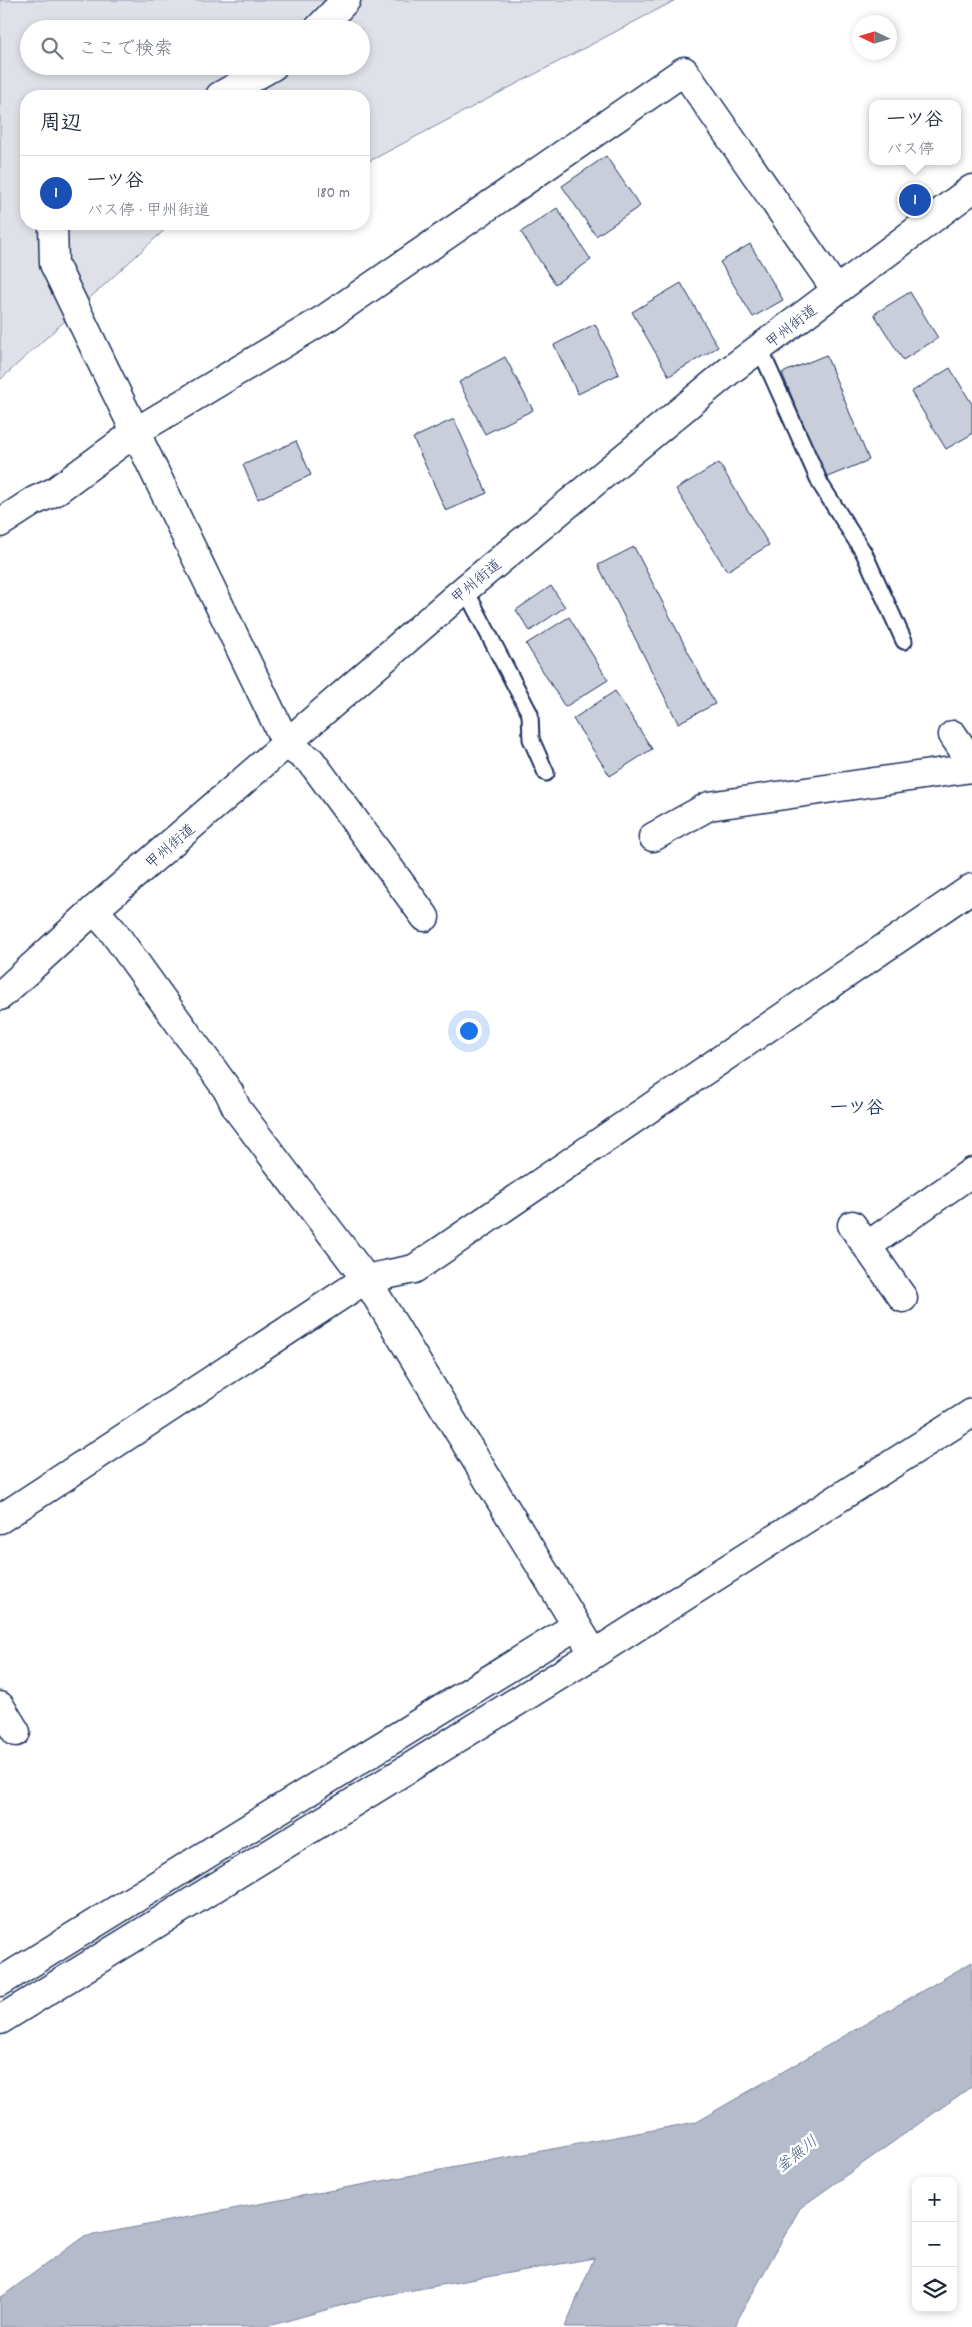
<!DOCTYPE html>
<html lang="ja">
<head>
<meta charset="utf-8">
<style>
	:root { --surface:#fff; --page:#f2f2f3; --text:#1f2937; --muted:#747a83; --line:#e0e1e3; --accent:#db2777 }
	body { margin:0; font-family:Dekko,"Klee One",sans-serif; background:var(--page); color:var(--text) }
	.controls { position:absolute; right:15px; bottom:15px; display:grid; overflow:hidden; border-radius:10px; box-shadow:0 2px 8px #0003 }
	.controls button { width:45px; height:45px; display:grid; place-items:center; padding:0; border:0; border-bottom:1px solid var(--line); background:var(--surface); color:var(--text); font:25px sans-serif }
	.compass { position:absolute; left:852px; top:15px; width:45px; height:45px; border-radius:50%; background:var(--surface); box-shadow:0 2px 8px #0003; rotate:274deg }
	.you { position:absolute; left:468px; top:1030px; width:18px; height:18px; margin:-12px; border:4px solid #fff; border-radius:50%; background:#1a73e8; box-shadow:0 0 0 8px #1a73e833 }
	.badge { display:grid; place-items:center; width:32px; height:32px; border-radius:50%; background:var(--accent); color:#fff; font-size:16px; font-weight:700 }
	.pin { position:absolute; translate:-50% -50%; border:2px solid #fff; box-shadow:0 1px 5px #0006 }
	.popup { position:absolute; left:869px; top:100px; width:92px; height:65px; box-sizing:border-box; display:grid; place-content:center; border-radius:10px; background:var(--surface); filter:drop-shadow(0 1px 4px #0005); font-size:16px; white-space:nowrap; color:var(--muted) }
	.popup b { font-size:19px; color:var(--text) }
	.popup::after { content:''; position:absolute; left:50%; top:100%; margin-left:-10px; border:10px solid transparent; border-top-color:var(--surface) }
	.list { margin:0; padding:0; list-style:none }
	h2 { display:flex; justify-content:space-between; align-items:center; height:65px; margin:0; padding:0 20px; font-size:21px }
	h2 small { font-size:16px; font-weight:400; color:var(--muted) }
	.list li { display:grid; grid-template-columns:32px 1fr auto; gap:15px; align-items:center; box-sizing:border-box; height:75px; padding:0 20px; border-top:1px solid var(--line) }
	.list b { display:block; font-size:19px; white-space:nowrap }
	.list p { margin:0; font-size:16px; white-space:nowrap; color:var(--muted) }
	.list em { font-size:16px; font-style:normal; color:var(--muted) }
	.icon { flex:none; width:28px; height:28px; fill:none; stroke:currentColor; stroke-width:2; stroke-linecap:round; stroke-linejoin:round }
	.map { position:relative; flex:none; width:972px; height:2327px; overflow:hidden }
	.search { position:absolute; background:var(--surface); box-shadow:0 2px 8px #0003; left:20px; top:20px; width:350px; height:55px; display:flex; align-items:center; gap:12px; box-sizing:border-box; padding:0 18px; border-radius:28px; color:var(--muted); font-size:19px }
	.panel { position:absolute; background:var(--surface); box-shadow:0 2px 8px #0003; left:20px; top:90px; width:350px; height:140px; border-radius:20px }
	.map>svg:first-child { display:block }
	.green { fill:#dee1e7; stroke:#7c88a2; fill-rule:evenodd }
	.water { fill:#b5bbca; stroke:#77839f }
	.building { fill:#caceda; stroke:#1b2f5e }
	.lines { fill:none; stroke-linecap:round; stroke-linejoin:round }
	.lane-casing { stroke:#1b2f5e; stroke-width:19 }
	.street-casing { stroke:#1b2f5e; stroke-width:31 }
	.highway-casing { stroke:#1b2f5e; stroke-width:31 }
	.lane { stroke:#fff; stroke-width:15 }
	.street { stroke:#fff; stroke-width:28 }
	.highway { stroke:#fff; stroke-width:28 }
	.labels { text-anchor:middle; stroke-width:5; stroke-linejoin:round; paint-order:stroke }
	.street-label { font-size:15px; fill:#1b2f5e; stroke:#fff }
	.water-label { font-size:16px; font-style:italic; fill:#49597e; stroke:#fff }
	.quarter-label { font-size:18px; font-weight:bold; fill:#1b2f5e; stroke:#fff }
</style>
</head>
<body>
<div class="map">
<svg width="972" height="2327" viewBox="0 0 972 2327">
	<rect width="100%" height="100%" fill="#fff"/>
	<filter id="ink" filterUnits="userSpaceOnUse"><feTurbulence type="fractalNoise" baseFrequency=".02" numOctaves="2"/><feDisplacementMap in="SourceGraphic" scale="10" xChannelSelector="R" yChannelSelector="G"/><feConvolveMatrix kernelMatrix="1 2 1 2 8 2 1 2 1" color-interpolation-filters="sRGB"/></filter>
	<g filter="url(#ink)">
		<path class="green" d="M 0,0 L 674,0 L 674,1 L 364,164 L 364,96 L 26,96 L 26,224 L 171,224 L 0,380 ZM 29,29 L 361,29 L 361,66 L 29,66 Z"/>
		<path class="water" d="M 972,1962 L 972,2086 L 800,2208 L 738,2319 L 735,2327 L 565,2327 L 594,2258 L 368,2298 L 265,2327 L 0,2327 L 0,2298 L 83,2237 L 696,2122 Z"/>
		<path class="building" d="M 606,156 L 640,206 L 596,236 L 562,186 Z
			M 557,208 L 591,260 L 555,284 L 521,232 Z
			M 750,244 L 783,300 L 753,317 L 720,262 Z
			M 681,283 L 718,347 L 669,376 L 632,312 Z
			M 910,292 L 938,338 L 903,360 L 874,314 Z
			M 595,324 L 619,374 L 578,394 L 554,345 Z
			M 826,355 L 869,460 L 825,478 L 782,373 Z
			M 505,357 L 533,410 L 485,434 L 459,382 Z
			M 950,368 L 972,404 L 972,434 L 946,449 L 911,392 Z
			M 454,419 L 487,493 L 446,511 L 413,438 Z
			M 296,441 L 311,475 L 258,499 L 243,465 Z
			M 719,463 L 769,545 L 727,571 L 676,489 Z
			M 634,547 L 715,704 L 678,723 L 598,565 Z
			M 551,586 L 565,607 L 530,631 L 516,610 Z
			M 569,617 L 608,680 L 565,707 L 526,644 Z
			M 615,691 L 652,749 L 610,776 L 573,719 Z"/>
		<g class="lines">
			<defs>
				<path id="lane" d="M 760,349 L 821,485 L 864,553 L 904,641
					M 465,589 L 530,714 L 531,739 L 546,773"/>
				<path id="street" d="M 318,29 L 346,0
					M 220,96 L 273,66
					M 53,224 L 54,264 L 287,745 L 311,761 L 425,917
					M 0,523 L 34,501 L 54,492 L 137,431 L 326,318 L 684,71 L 836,290
					M 953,735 L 972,763
					M 653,837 L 709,806 L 972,768
					M 852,1225 L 903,1298
					M 867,1246 L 972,1172
					M 0,1519 L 366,1279 L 414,1269 L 972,888
					M 594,1654 L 972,1413
					M 0,1706 L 16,1732
					M 0,1982 L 576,1626
					M 0,2020 L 594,1654 L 366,1279 L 237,1109 L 229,1092 L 112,930 L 94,910"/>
				<path id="highway" d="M 0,996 L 94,910 L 465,589 L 729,371 L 972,189"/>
			</defs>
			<use href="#lane" class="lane-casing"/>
			<use href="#street" class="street-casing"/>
			<use href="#highway" class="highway-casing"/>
			<use href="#lane" class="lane"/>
			<use href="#street" class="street"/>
			<use href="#highway" class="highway"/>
		</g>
	</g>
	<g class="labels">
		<g class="street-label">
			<text transform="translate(791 326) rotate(-38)" y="5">甲州街道</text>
			<text transform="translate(476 581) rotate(-40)" y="5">甲州街道</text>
			<text transform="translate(170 846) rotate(-41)" y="5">甲州街道</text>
		</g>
		<g class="water-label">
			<text transform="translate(796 2153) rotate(-39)" y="6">釜無川</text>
		</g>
		<g class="quarter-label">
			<text x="857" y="1113">一ツ谷</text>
		</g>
	</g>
</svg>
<div class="controls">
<button>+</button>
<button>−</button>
<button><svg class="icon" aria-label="layers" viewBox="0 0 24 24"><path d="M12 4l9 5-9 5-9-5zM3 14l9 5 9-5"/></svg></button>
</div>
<svg class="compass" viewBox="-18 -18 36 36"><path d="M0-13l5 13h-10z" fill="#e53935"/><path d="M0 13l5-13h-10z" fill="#747a83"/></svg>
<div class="you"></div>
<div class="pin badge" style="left:915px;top:200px;background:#1a4fb4">1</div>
<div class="popup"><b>一ツ谷</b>バス停</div>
<div class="search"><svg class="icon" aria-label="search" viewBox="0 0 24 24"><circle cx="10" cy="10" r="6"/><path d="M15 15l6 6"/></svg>ここで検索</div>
<section class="panel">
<h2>周辺<small></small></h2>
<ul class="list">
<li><span class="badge" style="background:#1a4fb4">1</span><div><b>一ツ谷</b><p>バス停 · 甲州街道</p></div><em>180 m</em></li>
</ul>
</section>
</div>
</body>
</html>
